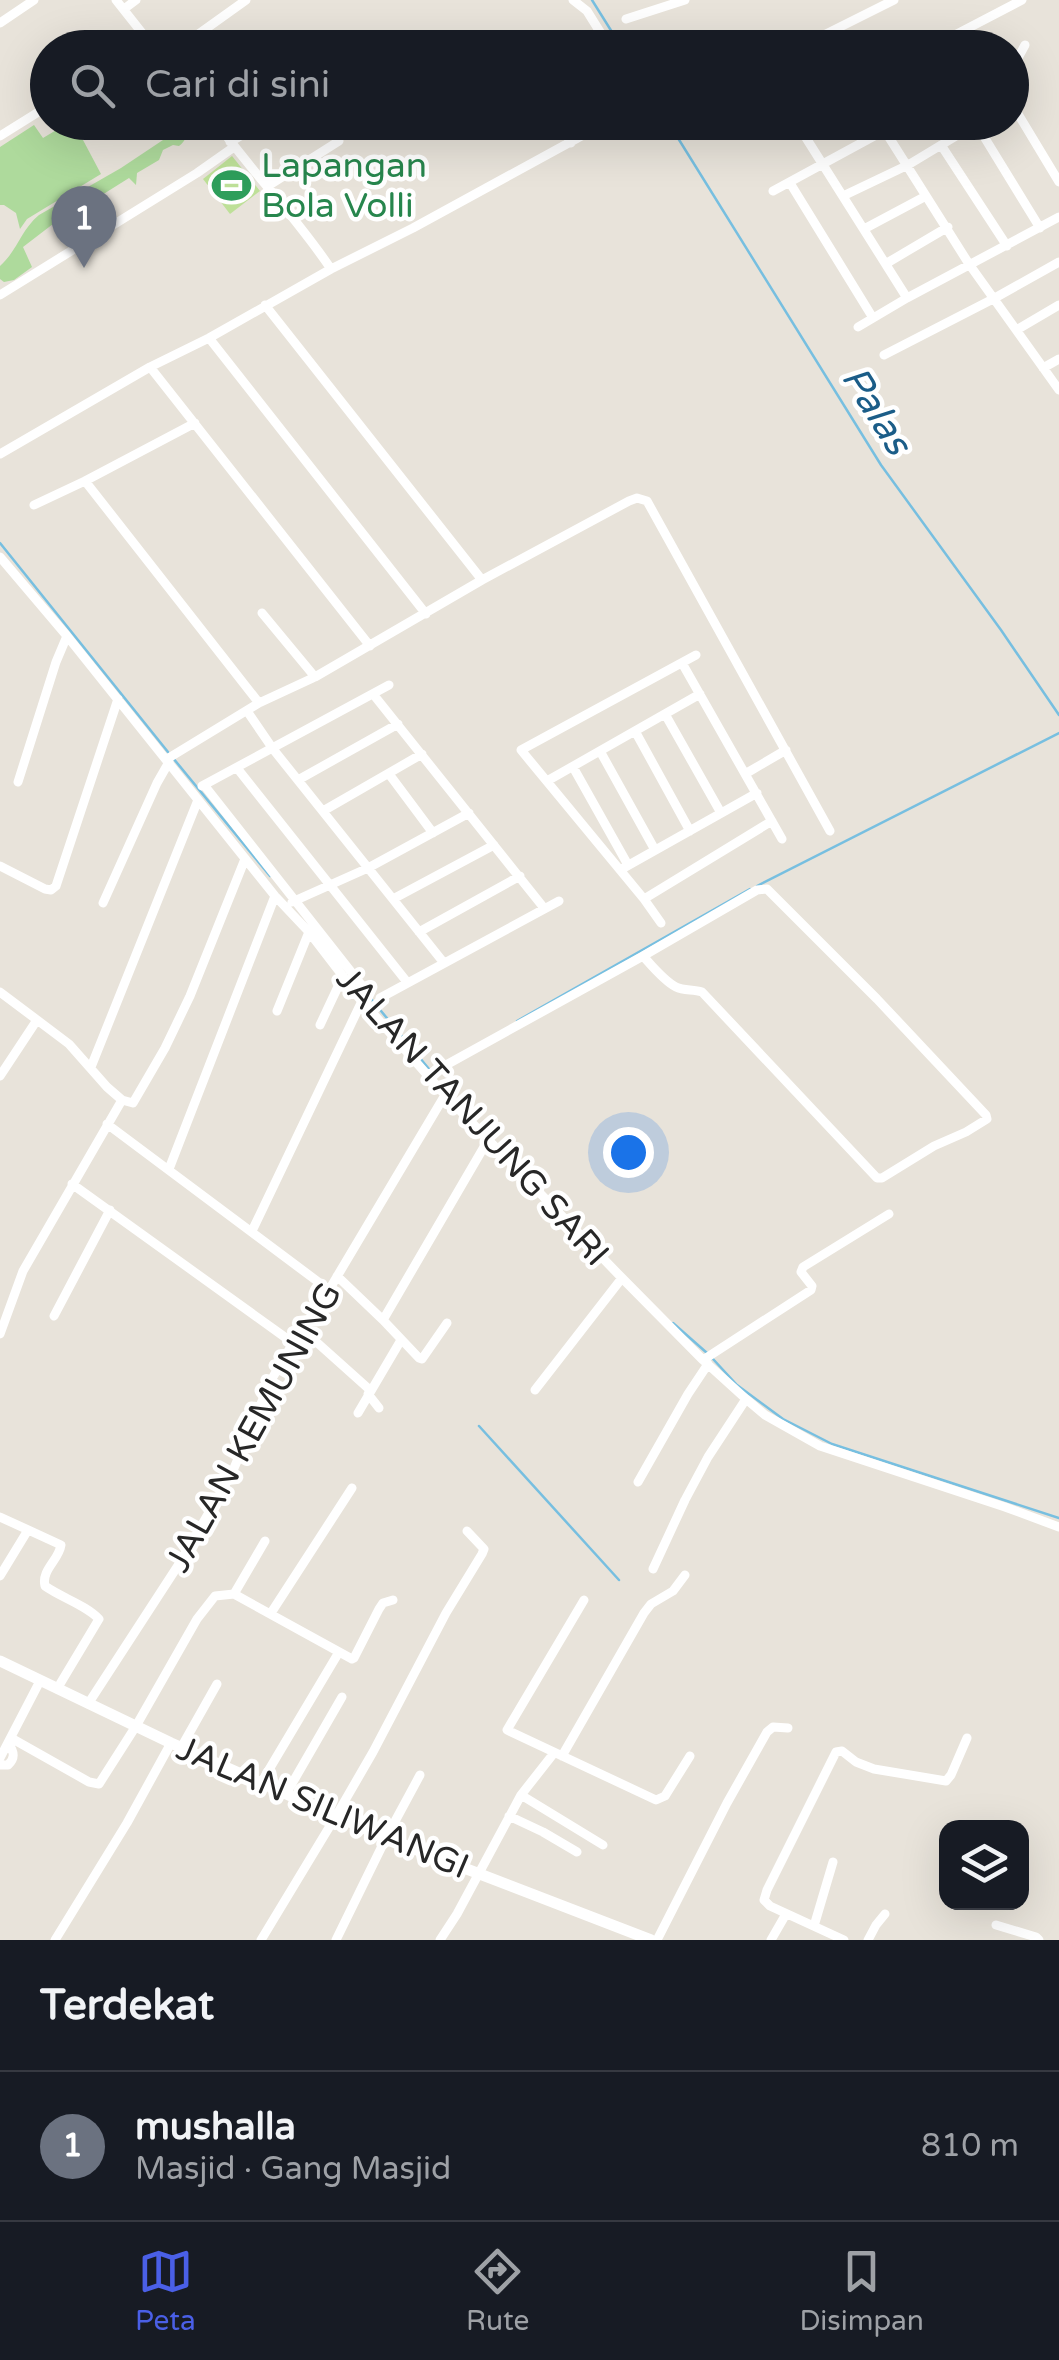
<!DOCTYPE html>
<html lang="id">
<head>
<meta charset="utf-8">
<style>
	:root { --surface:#171b24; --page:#242831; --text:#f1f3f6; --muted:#9ea1a6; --line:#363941; --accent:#4a5fe6 }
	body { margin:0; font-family:"Varela Round",sans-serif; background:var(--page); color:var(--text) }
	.controls { position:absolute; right:30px; bottom:30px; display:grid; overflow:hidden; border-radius:20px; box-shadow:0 10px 40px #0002 }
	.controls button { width:90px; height:90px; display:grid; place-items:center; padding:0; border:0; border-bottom:2px solid var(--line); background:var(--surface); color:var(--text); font:50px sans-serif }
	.you { position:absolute; left:628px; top:1152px; width:35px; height:35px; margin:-25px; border:8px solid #fff; border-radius:50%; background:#1a73e8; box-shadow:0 0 0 15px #1a73e833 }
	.badge { display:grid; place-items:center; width:65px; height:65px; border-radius:50%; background:var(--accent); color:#fff; font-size:32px; font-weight:700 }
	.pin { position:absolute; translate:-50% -82px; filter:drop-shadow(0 2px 5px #0008) }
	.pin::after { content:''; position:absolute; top:52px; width:35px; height:30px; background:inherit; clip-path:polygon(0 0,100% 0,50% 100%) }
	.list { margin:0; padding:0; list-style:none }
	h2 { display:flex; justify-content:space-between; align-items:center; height:130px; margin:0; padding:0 40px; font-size:42px }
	h2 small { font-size:32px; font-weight:400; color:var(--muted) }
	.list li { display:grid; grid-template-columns:65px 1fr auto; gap:30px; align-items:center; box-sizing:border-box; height:150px; padding:0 40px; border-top:2px solid var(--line) }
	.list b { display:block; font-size:38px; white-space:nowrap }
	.list p { margin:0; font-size:32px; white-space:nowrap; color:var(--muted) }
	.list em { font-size:32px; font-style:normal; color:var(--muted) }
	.icon { flex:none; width:55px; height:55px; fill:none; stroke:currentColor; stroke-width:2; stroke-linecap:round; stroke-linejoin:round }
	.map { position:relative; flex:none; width:1059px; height:1940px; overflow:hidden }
	.search { position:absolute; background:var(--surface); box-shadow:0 10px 40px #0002; left:30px; right:30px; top:30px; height:110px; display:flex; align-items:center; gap:25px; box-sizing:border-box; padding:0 35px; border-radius:55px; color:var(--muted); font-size:38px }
	.sheet { height:280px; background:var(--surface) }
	nav { display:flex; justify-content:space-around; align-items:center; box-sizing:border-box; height:140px; border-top:2px solid var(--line); background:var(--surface); font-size:28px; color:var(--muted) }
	nav a { display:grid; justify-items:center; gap:5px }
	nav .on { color:var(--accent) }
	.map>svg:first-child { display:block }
	.green { fill:#aeda9c }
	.pitch { fill:#bee098 }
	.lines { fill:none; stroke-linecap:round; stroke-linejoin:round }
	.stream { stroke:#77bfe0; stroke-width:2.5 }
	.minor { stroke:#fff; stroke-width:9 }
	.tertiary { stroke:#fff; stroke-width:11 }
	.labels { text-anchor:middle; stroke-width:9; stroke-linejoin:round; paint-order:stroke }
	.leisure-label { font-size:35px; fill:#27864d; stroke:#fff; text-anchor:start }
	.street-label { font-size:35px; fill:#272727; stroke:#fff }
	.water-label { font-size:38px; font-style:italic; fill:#1b5d88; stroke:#fff }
</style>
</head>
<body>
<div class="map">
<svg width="1059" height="1940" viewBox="0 0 1059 1940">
	<rect width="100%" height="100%" fill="#e8e3da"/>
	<path class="green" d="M 184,122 L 196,124 C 190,130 185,142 179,146 L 173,145 L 163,150 L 159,160 L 137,173 L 136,185 L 129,178 L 86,205 L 78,207 L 75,213 L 83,231 L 79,233 L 66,214 L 23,247 L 32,267 L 14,280 L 4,282 L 0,279 L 0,266 C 18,250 20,231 39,215 L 121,168 L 166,138 Z
		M 68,123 L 74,123 L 101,174 L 27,219 L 20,229 L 16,213 L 4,205 L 0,205 L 0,147 L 34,125 L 43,138 Z"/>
	<path class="pitch" d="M 232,156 L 260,191 L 230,214 L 203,179 Z"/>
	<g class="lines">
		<path class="stream" d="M 592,0 L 622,48
			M 668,122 L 881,465 L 1001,630 L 1059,715
			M 0,543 L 168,752
			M 173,758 L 270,876
			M 757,886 L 1059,733
			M 367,994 L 429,1069
			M 517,1021 L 750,889
			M 673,1323 L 707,1353
			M 713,1359 L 737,1385 L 783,1419 L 832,1444 L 1059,1518
			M 479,1426 L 619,1580"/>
		<path class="minor" d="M 116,0 L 154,48
			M 573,0 L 587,11 L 610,48
			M 124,9 L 136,0
			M 626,19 L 685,0
			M 0,23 L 34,0
			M 132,48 L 146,37
			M 179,48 L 246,0
			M 798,48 L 894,0
			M 930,48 L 1022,0
			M 1012,61 L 1019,56 L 1025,45
			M 1012,104 L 1059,182
			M 216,122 C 253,173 296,217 331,269
			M 558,122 L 571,143
			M 796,122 L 907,298
			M 975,122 L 1040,228
			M 885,131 L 969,264 L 1059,390
			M 0,136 L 48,106
			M 230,142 L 264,122
			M 941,145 L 1007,246
			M 790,183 L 873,318
			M 268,186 L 339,141
			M 773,191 L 900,122
			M 843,196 L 908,165 L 976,124
			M 864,229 L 926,196
			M 887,263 L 948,227
			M 0,295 L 197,173 L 234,147
			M 858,327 L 907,298 L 1059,217
			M 1018,329 L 1059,305
			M 209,338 L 426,614
			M 884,355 L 993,299 L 1059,262
			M 150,367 L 370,646
			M 1043,368 L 1059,359
			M 0,454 L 150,367 L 209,338 L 331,269 L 413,228 L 607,122
			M 85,481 L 195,423
			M 34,505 L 85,481 L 259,703
			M 0,557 L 67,636 L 275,896 L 309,932 L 362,1001 L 445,1095 L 622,1278 L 703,1360 L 746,1399 L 765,1415 L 820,1446 L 1005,1507 L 1059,1527
			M 482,580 L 629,501 L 637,498 L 647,501 L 830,831
			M 262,613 L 315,677
			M 682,663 L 782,839
			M 373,694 L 544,908
			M 247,711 L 273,749 L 444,963
			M 665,714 L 721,813
			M 635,731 L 690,831
			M 600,751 L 655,850
			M 167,759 L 259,703 L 315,677 L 482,580 L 265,305
			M 573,767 L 628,865
			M 237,768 L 407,982
			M 389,774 L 433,833
			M 745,774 L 786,750
			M 298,780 L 398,724
			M 547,781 L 700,694
			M 18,782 L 56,662 L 67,636
			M 204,785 L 367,992
			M 202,786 L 389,685
			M 323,811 L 422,754
			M 0,866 L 45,889 L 51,890 L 56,886 L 118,699
			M 620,870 L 757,793
			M 393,899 L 494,845
			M 644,899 L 772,821
			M 292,902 L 368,868 L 469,813
			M 103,903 L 157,783 L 169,762
			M 661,923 L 644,899 L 521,750 L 696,655
			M 419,932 L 520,876
			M 0,992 L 69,1044 L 107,1087 L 122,1100
			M 380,998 L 559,901
			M 277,1011 L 309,932
			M 320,1025 L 343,976
			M 91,1067 L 198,800
			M 428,1075 L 643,956 C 652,966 664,981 676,987 C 684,991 693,989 702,992 L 877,1178 L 882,1178 L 934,1146 L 966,1132 L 987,1119 L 986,1115 L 877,999 L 767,889 L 757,890 L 643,956
			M 0,1076 L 37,1020
			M 122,1100 L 133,1103 L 165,1048 L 190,996 L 245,859
			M 107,1124 L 329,1290
			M 169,1169 L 275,896
			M 72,1184 L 293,1343
			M 252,1231 L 362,1001
			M 337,1276 L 383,1320 L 419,1358 L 422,1359 L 447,1323
			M 54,1316 L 110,1210
			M 383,1320 L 488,1140
			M 303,1330 L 370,1390
			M 0,1334 L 23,1271 L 122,1100
			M 703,1360 L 811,1290 L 812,1286 L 801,1272 L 803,1267 L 889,1214
			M 535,1390 L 622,1278
			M 368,1394 L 379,1408
			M 358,1413 L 401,1340
			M 638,1482 L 688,1394 L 708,1364
			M 0,1517 L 61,1545 C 59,1560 41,1570 45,1586 C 62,1598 86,1605 99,1619 L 57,1689
			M 653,1569 L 685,1500 L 708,1457 L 746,1399
			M 0,1576 L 28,1530
			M 234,1594 L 265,1541
			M 584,1600 L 507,1730 L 656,1800 L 665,1796 L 690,1756
			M 271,1613 L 352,1488
			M 88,1704 L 179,1564 L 232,1473 L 270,1382 L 293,1343 L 329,1290 L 445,1095
			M 11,1738 L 89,1782 L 99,1784 L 136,1726 L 197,1619 L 215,1596 L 234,1594 L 352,1659 L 354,1658 L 379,1609 L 383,1603 L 393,1600
			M 182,1746 L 217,1684
			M 562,1756 L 644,1613 L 651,1604 L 673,1591 L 685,1575
			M 0,1758 L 40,1681
			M 0,1765 L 8,1765 C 16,1758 14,1751 8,1743
			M 261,1783 L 339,1652
			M 286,1794 L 342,1697
			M 521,1795 L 603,1845
			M 509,1816 L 543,1832 L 577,1852
			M 996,1925 L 1036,1937 L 1039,1940
			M 814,1926 L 833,1862
			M 55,1940 L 127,1823 L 171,1743
			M 261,1940 L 336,1816 L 373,1752 L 446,1613 L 482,1554 L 484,1549 L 467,1531
			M 336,1940 L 386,1838 L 420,1775
			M 440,1940 L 457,1914 L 521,1795 L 554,1753
			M 657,1940 L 727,1803 L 767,1732 L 773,1727 L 788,1728
			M 771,1940 L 786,1914
			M 844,1940 L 770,1906 L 764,1900 L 767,1890 L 836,1752 L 842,1751 L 856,1762 L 874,1769 L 946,1781 L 951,1775 L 967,1738
			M 868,1940 L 876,1925 L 885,1914"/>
		<path class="tertiary" d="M 0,1661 L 171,1743 L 386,1838 L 651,1940"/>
	</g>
	<defs>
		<symbol id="stadium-bare" viewBox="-9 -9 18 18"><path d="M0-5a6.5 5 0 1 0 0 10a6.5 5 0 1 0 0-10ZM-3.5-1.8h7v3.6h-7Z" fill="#2e9e5b" stroke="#fff" stroke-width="2.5" paint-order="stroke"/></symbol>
	</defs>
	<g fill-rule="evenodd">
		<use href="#stadium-bare" x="204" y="158" width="55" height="55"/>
	</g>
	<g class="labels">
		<g class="leisure-label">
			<text x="261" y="177">Lapangan<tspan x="261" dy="40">Bola Volli</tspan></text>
		</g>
		<g class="street-label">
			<text transform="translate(473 1116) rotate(48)" y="12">JALAN TANJUNG SARI</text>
			<text transform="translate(253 1427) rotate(-61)" y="12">JALAN KEMUNING</text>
			<text transform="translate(323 1807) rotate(23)" y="12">JALAN SILIWANGI</text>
		</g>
		<g class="water-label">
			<text transform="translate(877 410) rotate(58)" y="13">Palas</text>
		</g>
	</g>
</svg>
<div class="controls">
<button><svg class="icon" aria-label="layers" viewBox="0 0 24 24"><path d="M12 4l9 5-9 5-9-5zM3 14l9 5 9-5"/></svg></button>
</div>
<div class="you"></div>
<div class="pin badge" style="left:84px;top:268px;background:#6b7280">1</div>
<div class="search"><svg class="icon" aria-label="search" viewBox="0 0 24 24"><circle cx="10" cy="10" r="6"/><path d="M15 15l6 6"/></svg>Cari di sini</div>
</div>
<section class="sheet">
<h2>Terdekat<small></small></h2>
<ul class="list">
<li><span class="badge" style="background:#6b7280">1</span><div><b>mushalla</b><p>Masjid · Gang Masjid</p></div><em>810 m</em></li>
</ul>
</section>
<nav>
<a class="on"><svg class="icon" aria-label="map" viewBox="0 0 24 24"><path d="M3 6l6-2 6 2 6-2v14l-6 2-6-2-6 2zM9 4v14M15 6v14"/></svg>Peta</a>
<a><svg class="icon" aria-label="directions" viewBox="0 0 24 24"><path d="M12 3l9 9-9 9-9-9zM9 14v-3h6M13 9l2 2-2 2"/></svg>Rute</a>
<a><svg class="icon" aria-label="saved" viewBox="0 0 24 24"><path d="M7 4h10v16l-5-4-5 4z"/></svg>Disimpan</a>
</nav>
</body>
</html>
